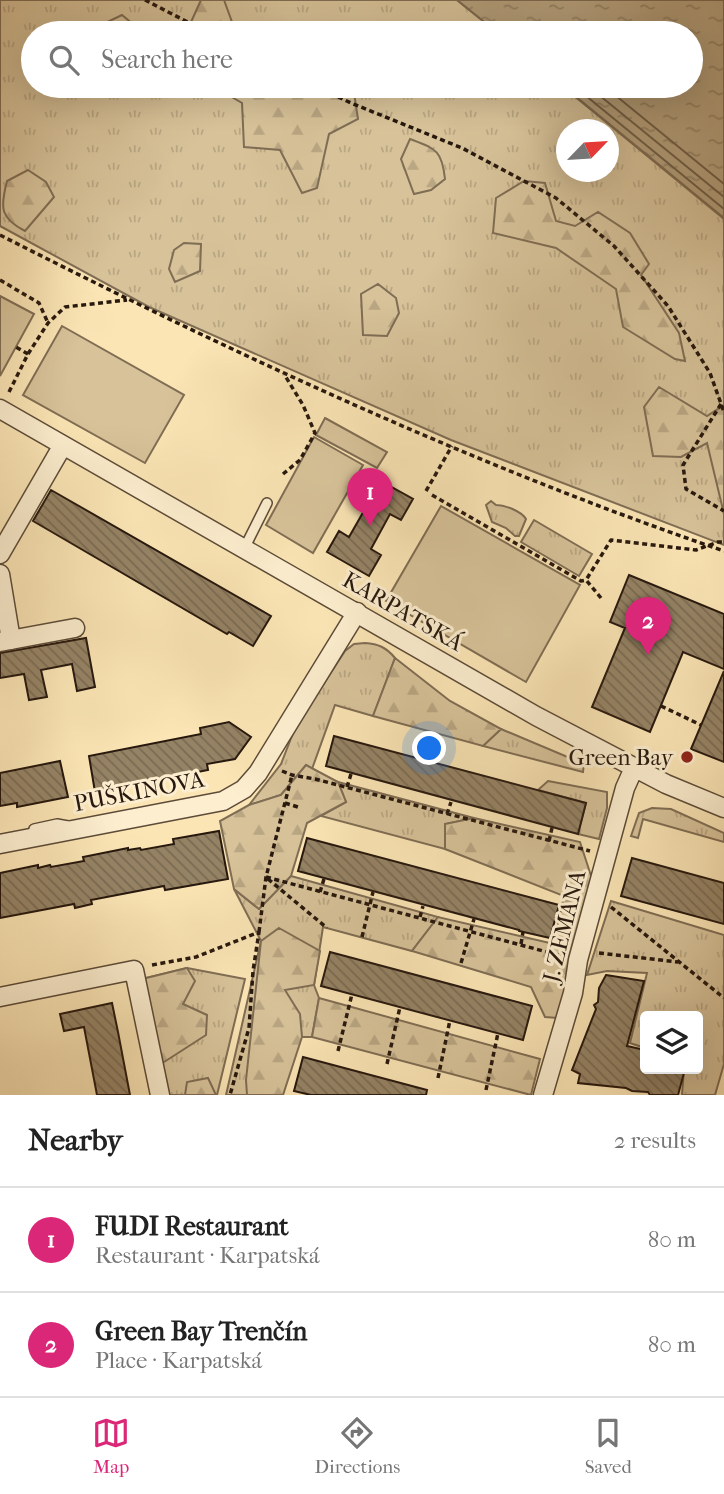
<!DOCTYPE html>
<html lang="en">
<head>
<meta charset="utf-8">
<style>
	:root { --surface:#fff; --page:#f2f2f2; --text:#222; --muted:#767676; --line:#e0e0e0; --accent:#db2777 }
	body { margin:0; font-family:"IM FELL French Canon",serif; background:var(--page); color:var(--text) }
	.controls { position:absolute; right:21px; bottom:21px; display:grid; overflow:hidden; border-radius:7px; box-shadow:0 7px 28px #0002 }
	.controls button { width:63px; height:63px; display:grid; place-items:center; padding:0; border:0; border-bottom:2px solid var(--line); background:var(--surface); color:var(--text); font:35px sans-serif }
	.compass { position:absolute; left:556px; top:119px; width:63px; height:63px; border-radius:50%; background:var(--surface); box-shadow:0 7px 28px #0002; rotate:65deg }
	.you { position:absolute; left:430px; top:749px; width:24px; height:24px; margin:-18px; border:5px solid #fff; border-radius:50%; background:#1a73e8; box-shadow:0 0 0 10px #1a73e833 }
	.badge { display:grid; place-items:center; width:46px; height:46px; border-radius:50%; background:var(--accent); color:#fff; font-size:23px; font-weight:700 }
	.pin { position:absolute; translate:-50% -58px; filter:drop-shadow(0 2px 4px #0008) }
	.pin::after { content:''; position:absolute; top:37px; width:24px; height:21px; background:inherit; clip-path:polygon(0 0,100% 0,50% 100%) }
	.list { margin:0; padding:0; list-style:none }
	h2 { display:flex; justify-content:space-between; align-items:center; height:91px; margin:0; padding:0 28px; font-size:30px }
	h2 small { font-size:23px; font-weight:400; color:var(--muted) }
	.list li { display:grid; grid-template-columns:46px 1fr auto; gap:21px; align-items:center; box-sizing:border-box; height:105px; padding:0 28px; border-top:2px solid var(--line) }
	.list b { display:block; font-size:26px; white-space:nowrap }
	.list p { margin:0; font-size:23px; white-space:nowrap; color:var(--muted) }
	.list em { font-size:23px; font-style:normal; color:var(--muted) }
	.icon { flex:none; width:38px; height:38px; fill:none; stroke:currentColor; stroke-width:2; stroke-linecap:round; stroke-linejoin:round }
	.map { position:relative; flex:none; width:724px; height:1095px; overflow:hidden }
	.search { position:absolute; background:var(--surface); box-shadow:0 7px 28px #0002; left:21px; right:21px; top:21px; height:77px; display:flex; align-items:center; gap:18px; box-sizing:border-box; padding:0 24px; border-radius:38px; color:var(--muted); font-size:26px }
	.sheet { height:301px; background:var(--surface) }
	nav { display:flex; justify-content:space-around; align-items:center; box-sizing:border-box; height:98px; border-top:2px solid var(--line); background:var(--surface); font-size:19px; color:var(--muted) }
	nav a { display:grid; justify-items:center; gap:4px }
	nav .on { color:var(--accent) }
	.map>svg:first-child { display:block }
	.grass { fill:url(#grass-tufts); stroke:#7f6d54; stroke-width:2; fill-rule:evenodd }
	.forest { fill:url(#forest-firs); stroke:#7f6d54; stroke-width:2 }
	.park { fill:#d7c299; stroke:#7f6d54; stroke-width:2 }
	.water { fill:url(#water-ripples); stroke:#7b6950; stroke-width:2 }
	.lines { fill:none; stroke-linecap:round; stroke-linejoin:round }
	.shore { stroke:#6d5c45; stroke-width:2 }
	.building { fill:url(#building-back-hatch); stroke:#27180e; stroke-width:2 }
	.lane-casing { stroke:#5c4b38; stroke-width:12 }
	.street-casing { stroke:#5c4b38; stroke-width:21 }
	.path { stroke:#27180e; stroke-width:3.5; stroke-dasharray:5 3.5; stroke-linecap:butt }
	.lane { stroke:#fceecf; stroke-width:9 }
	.street { stroke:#fceecf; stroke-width:18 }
	.poi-dot { fill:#8f2418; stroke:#fceecf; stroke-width:2.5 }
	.labels { text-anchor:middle; stroke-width:6; stroke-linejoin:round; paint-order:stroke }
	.street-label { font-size:23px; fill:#27180e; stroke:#fceecf }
	.poi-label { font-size:23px; fill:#27180e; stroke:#fceecf; text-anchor:end }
</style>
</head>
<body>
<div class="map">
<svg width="724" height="1095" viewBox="0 0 724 1095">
	<defs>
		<pattern id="grass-tufts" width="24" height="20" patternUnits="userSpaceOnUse" patternTransform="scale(1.75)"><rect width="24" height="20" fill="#d7c299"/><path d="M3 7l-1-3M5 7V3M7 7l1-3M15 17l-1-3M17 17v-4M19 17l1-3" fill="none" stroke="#b9a683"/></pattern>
		<pattern id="forest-firs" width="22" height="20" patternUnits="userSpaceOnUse" patternTransform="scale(1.75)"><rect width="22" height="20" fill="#d7c299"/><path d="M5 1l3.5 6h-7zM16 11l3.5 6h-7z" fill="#b9a683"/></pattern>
		<pattern id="water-ripples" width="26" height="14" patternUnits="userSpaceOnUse" patternTransform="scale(1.75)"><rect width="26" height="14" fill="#b39f7c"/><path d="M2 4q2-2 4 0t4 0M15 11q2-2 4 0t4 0" fill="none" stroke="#928164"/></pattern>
		<pattern id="building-back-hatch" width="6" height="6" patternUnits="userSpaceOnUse" patternTransform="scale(1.75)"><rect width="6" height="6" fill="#958365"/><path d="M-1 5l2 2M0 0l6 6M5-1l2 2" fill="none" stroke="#7a6a52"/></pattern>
	</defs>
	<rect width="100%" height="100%" fill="#fbe5b5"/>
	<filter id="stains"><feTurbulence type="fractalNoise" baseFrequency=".00286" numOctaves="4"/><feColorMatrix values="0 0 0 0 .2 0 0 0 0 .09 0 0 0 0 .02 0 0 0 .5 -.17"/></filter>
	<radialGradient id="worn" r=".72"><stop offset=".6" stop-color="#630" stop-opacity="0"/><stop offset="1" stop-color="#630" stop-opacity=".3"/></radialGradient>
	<path class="grass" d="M 0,0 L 457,0 L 498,33 L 33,33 L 33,86 L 562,86 L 724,219 L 724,545 L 451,440 L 149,307 L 0,226 ZM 566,130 L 608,130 L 608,172 L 566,172 Z
		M 491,501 L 496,505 C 505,505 521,511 526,519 L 519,536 L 515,536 L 506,528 L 492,522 L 486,505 Z
		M 534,520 L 592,554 L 579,576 L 521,542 Z
		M 365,643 C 378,644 386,647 395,658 L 373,716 L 335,705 L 312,769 L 306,765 L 281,795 L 249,805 L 281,764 L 295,728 L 345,651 L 354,644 Z
		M 501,729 L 584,764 L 583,772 L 483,746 Z
		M 548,781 L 607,792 L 607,808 L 599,839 L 578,834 L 586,803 L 538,790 Z
		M 338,782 L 474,818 L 445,824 L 445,849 L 321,816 L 346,802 Z
		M 652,808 L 671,809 L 724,833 L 724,842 L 643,819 L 638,838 L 631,836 L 639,813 Z
		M 291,876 L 438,917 L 412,951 L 323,927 L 314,985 L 319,998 L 312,1037 L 301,1037 L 281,1095 L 226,1095 L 261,941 L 234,889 L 259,909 Z
		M 611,901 L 724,935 L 724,1064 L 715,1095 L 682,1095 L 684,1069 L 698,1069 L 698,1016 L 645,1016 L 645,1048 L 630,1043 L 647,973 L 607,971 L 587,975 Z
		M 187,968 L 245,979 L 217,1095 L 167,1095 L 142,979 Z"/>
	<path class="forest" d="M 201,0 L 224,0 L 236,33 L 186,33 Z
		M 122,15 L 140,30 L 140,33 L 97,33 L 103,24 Z
		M 213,86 L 353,86 L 358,119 L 329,134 L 317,188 L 302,193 L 280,150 L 244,147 L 242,103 Z
		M 410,139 C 436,149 442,150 445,179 L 431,190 L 414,194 L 401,159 Z
		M 28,170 L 46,182 L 54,197 L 25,231 C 0,218 0,208 7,181 Z
		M 524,181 L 545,183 L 556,221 L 575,226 L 598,212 L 630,233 L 649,264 L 641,275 L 679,333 L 685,361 L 675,359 L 623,327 L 616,289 L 556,248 L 493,233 L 496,198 Z
		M 184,243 L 201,244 L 200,271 L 175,282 L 169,269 L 174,250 Z
		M 378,284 L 396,298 L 399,313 L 387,336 L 363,335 L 361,294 Z
		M 659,387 L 707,416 L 724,405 L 724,514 L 707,443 L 681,457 L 653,456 L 644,407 Z
		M 395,658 L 450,701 L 501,729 L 483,746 L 373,716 Z
		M 306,765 L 338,782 L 346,802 L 307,823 L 291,876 L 259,909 L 234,889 L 220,821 L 249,805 L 281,795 Z
		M 474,818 L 580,842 L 595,888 L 558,1018 L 545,1017 L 531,987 L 412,951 L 438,917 L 554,944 L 564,896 L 445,849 L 445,824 Z
		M 279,928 L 320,951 L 314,985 L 285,990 L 300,1014 L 302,1037 L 283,1095 L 247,1095 L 246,1080 L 261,941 Z
		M 187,968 L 195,981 L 183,1004 L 207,1015 L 206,1035 L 161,1064 L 142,979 Z
		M 319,998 L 540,1059 L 531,1095 L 312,1037 Z
		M 208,1078 L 216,1095 L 185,1095 L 187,1082 Z"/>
	<path class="park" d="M 0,296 L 34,314 L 0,376 Z
		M 62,326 L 184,395 L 145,463 L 23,395 Z
		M 325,418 L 387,452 L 377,468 L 316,435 Z
		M 314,437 L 363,465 L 313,553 L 266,525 Z
		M 441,506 L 580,585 L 526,682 L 386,601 Z"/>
	<path class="water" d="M 457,0 L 724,0 L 724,218 L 563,86 L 691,86 L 691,33 L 498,33 Z"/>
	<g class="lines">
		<path class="shore" d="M 574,86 L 724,209
			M 588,86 L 724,197
			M 604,86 L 724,184"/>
	</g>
	<path class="building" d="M 370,475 L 413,499 L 401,520 L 390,514 L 371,549 L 381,555 L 369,576 L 327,552 L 339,531 L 349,537 L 369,502 L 359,496 Z
		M 51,490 L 271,616 L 253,646 L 229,632 L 227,634 L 33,521 Z
		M 629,575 L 724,614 L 724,669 L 683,652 L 650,732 L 592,707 L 625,628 L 610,622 Z
		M 86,638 L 95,687 L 77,691 L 72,664 L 41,670 L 47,697 L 29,700 L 24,674 L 0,678 L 0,653 Z
		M 724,671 L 724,762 L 691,749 Z
		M 229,722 L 251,737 L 235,759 L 207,764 L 208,770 L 95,792 L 89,756 L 201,734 L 200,728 Z
		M 334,736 L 586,803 L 578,834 L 326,766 Z
		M 60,761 L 68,797 L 17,807 L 17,803 L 0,806 L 0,773 Z
		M 219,831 L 228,879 L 165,890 L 164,886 L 91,900 L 92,904 L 75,908 L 74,904 L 0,918 L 0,873 L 38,865 L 38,868 L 50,865 L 51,867 L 84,861 L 83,857 L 128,848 L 128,850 L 140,848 L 141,850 L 174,844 L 173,839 Z
		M 307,838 L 559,905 L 550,938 L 519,931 L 519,930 L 298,871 Z
		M 632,858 L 724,883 L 724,924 L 621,896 Z
		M 330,952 L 532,1006 L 523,1040 L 321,986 Z
		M 606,975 L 644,981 L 627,1046 L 645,1050 L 645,1069 L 685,1069 L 678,1095 L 650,1095 L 648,1092 L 632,1091 L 626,1088 L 578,1083 L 580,1074 L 572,1070 L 596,1009 L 594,1005 L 598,1002 L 599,988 Z
		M 112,1003 L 118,1032 L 130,1095 L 97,1095 L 84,1027 L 64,1031 L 60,1014 Z
		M 303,1057 L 427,1090 L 426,1095 L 311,1095 L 294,1091 Z"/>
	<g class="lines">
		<defs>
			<path id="lane" d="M 244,549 L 267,503
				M 34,829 L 57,824 L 68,826"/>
			<path id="street" d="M 0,409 L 536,716 L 666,784 L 724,808
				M 0,554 L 63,445
				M 0,574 L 11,640
				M 0,642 L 75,628
				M 0,844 L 223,801 L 244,789 L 258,773 L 357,612
				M 0,997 L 134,970 L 160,1095
				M 543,1095 L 573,993 L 578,960 L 625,788 L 634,768"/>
		</defs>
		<use href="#lane" class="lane-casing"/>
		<use href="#street" class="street-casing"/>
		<path class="path" d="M 145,0 L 209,33
			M 315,86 L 351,103 L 462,148 L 556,198 L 614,246 L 668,306 L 710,373 L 724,412
			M 0,235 C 234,354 475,466 724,551
			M 0,280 L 39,303 L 48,323
			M 28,354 L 48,323 L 65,307 L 127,300
			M 9,392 L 28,354 L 16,347
			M 721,404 L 683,465 L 686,489 L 724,511
			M 283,474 L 300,460 L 315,433 L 303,405 L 284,374
			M 426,491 L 452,446
			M 432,495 L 581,581 L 586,580
			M 601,598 L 586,580 L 611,540 L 696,550 L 718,542 L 724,542
			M 661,706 L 701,725
			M 282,771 L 292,775 L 315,779 L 590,851
			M 347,787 L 351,774
			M 285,803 L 301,808
			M 447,814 L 451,802
			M 549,841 L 552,828
			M 266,877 L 562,956
			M 268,879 L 327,928
			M 320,892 L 324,879
			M 611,907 L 724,998
			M 420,917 L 423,906
			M 259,932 L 266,877 L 292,775
			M 362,937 L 373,892
			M 521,944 L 523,932
			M 599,953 L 678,962
			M 461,963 L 474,919
			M 152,965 L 196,957 L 259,932 L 253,971 L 249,1028 L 230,1095
			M 338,1051 L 352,994
			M 387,1064 L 400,1007
			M 438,1078 L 450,1020
			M 486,1090 L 498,1033"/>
		<use href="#lane" class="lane"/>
		<use href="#street" class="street"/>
	</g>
	<circle class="poi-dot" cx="687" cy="757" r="7"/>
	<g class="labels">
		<g class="street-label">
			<text transform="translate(403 611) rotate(30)" y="8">KARPATSKÁ</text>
			<text transform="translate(139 791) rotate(-11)" y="8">PUŠKINOVA</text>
			<text transform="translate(564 926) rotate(-76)" y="8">J. ZEMANA</text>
		</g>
		<g class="poi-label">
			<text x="673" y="765">Green Bay</text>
		</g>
	</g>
	<rect width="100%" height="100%" filter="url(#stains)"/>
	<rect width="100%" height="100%" fill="url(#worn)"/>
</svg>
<div class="controls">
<button><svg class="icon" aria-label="layers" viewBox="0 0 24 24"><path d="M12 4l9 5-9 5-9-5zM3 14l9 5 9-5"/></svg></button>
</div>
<svg class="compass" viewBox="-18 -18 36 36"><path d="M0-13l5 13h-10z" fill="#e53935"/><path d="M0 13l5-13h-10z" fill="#767676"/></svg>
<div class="you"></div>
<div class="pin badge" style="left:370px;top:526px">1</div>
<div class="pin badge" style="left:648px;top:655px">2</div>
<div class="search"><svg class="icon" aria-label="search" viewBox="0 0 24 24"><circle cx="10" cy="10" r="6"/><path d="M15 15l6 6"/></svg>Search here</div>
</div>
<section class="sheet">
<h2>Nearby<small>2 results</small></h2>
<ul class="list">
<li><span class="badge">1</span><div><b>FUDI Restaurant</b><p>Restaurant · Karpatská</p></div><em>80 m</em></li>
<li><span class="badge">2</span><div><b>Green Bay Trenčín</b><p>Place · Karpatská</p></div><em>80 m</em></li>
</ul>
</section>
<nav>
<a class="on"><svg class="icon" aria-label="map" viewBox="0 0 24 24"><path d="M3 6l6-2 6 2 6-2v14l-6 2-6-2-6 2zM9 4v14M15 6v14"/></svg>Map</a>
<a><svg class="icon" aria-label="directions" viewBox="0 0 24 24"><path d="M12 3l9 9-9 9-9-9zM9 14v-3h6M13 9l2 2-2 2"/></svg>Directions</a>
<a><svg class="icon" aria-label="saved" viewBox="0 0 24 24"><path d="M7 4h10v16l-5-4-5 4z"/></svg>Saved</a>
</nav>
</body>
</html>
